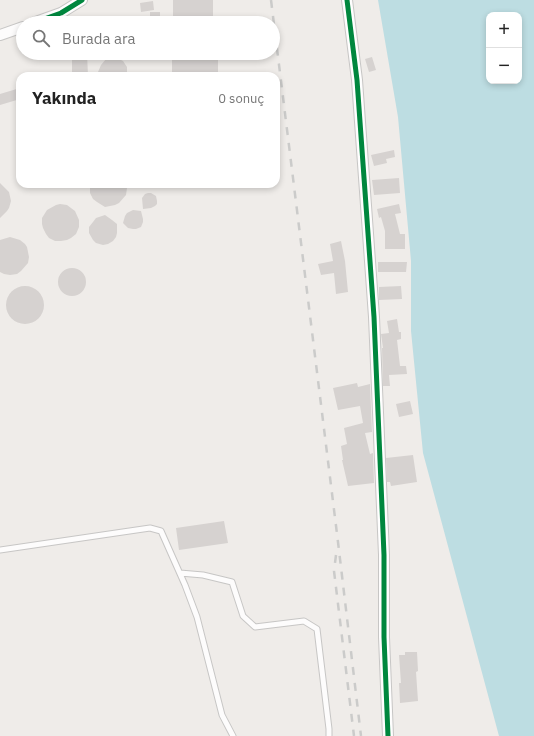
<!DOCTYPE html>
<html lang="tr">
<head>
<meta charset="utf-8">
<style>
	:root { --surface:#fff; --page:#f2f2f2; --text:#222; --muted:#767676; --line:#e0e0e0 }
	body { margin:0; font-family:"IBM Plex Sans",sans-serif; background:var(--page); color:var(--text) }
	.controls { position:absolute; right:12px; top:12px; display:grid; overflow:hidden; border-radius:8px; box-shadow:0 2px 6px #0003 }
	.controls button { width:36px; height:36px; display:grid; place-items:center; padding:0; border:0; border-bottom:1px solid var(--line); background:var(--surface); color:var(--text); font:20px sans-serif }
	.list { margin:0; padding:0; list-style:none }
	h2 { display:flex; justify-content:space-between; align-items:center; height:52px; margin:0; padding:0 16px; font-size:17px }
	h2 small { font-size:13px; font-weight:400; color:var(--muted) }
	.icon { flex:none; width:22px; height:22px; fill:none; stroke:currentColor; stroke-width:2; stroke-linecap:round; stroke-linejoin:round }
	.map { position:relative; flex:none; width:534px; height:736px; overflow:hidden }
	.search { position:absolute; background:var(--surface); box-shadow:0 2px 6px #0003; left:16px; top:16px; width:264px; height:44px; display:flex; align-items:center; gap:10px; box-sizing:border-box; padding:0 14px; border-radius:22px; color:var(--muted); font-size:15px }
	.panel { position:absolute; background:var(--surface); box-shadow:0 2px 6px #0003; left:16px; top:72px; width:264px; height:116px; border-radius:12px }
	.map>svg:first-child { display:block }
	.water { fill:#bddde2; fill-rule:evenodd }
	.building { fill:#d6d2d0 }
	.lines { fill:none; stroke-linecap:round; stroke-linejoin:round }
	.service-casing { stroke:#c7c6c5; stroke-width:7 }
	.minor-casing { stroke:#c7c6c5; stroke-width:12 }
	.service { stroke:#fdfcfc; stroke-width:5 }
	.minor { stroke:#fdfcfc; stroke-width:10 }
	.rail { stroke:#cbcbca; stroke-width:2.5; stroke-dasharray:8 8; stroke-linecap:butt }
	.cycleway-casing { stroke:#fff; stroke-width:8 }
	.cycleway { stroke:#00873e; stroke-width:5 }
</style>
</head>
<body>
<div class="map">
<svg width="534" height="736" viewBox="0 0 534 736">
	<rect width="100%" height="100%" fill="#efece9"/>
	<path class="water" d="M 378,0 L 534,0 L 534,736 L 499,736 L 423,453 L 411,331 L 411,261 L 398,117 ZM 489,15 L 519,15 L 519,81 L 489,81 Z"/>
	<path class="building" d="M 173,0 L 213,0 L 213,23 L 173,23 Z
		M 153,1 L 154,10 L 141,12 L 140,3 Z
		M 150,12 L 160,12 L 160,23 L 150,23 Z
		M 72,53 L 87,53 L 88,76 L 72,76 Z
		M 110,57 L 115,57 L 123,61 L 127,67 L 127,76 L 100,76 L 98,72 L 101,65 L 106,59 Z
		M 372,57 L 376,70 L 369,72 L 365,59 Z
		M 172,58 L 218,58 L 218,76 L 172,76 Z
		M 20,88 L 20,99 L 0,105 L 0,94 Z
		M 394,150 L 395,157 L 386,159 L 387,163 L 374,166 L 371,155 Z
		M 399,178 L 400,193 L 374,195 L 372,180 Z
		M 0,183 L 9,192 L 11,201 L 9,208 L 7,211 L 0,218 Z
		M 90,184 L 127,184 L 127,188 L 126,195 L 119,203 L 115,205 L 105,207 L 97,202 L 93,199 L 90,193 Z
		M 148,193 L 151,193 L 156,196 L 157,201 L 157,204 L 155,206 L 151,208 L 143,209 L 142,198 L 145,194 Z
		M 60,204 L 67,205 L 75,211 L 79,220 L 79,227 L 76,234 L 71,238 L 67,240 L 61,241 L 55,241 L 49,238 L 46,234 L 43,228 L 42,224 L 42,218 L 47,210 L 56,205 Z
		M 399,204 L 401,213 L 395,214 L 400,234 L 405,234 L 405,249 L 385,249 L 385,231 L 381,217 L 379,218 L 377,209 Z
		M 133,210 L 141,211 L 143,219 L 143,222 L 141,227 L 136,229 L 133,229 L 128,228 L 123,223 L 125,216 L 127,213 Z
		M 105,215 L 112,220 L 117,224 L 117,233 L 116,237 L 113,241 L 108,244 L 103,245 L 96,243 L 93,240 L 89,233 L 89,227 L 93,222 L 96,218 Z
		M 10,237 L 20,240 L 25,244 L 27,247 L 29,257 L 28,263 L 21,271 L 17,274 L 10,275 L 4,274 L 0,272 L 0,240 Z
		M 341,241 L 345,261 L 348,292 L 336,294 L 334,273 L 321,275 L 318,264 L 333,261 L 330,244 Z
		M 378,262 L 407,262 L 406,272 L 378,272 Z
		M58 282a14 14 0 1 1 28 0a14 14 0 1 1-28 0Z
		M6 305a19 19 0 1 1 38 0a19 19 0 1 1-38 0Z
		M 401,286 L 402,299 L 379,300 L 379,287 Z
		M 397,319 L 399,332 L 401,332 L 401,339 L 397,340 L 400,366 L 406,366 L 407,374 L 389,375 L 390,386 L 383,386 L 382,348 L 383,348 L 381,334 L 389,333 L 387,321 Z
		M 357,383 L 358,387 L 370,384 L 372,432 L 365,433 L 370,454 L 373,453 L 374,483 L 348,486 L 342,460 L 343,460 L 341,446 L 347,444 L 344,428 L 363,423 L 360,406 L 338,410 L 333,388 Z
		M 410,401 L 413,414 L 399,417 L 396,404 Z
		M 413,455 L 417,482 L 391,486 L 390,482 L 387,482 L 386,458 Z
		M 224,521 L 228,543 L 179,550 L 176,528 Z
		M 405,652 L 417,652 L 418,671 L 416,672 L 418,701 L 400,703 L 399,683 L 401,683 L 399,655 L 405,655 Z"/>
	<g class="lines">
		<defs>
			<path id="service" d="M 0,550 L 150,528 L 161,531 L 185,585 L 197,617 L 222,715 L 233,736
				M 180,573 L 203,575 L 232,582 L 243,616 L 255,627 L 304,621 L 317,629 L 329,729 L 329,736"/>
			<path id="minor" d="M 347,0 L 357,80 L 374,317 L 384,555 L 384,637 L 388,736
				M 33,23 L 61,13 L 82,0
				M 0,35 L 23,27"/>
		</defs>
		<use href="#service" class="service-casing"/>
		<use href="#minor" class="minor-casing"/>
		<use href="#service" class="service"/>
		<use href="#minor" class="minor"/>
		<path class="rail" d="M 271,0 L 338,542 L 361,736
			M 336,555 L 334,571 L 354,736"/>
		<defs>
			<path id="cycleway" d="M 347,0 L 357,80 L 374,317 L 384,555 L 384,637 L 388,736
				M 33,23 L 61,13 L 82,0"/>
		</defs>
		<use href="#cycleway" class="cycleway-casing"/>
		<use href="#cycleway" class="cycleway"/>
	</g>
</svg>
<div class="controls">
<button>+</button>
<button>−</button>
</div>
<div class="search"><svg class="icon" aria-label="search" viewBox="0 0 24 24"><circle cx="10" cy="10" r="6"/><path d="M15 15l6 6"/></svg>Burada ara</div>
<section class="panel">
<h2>Yakında<small>0 sonuç</small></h2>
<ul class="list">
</ul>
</section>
</div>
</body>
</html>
